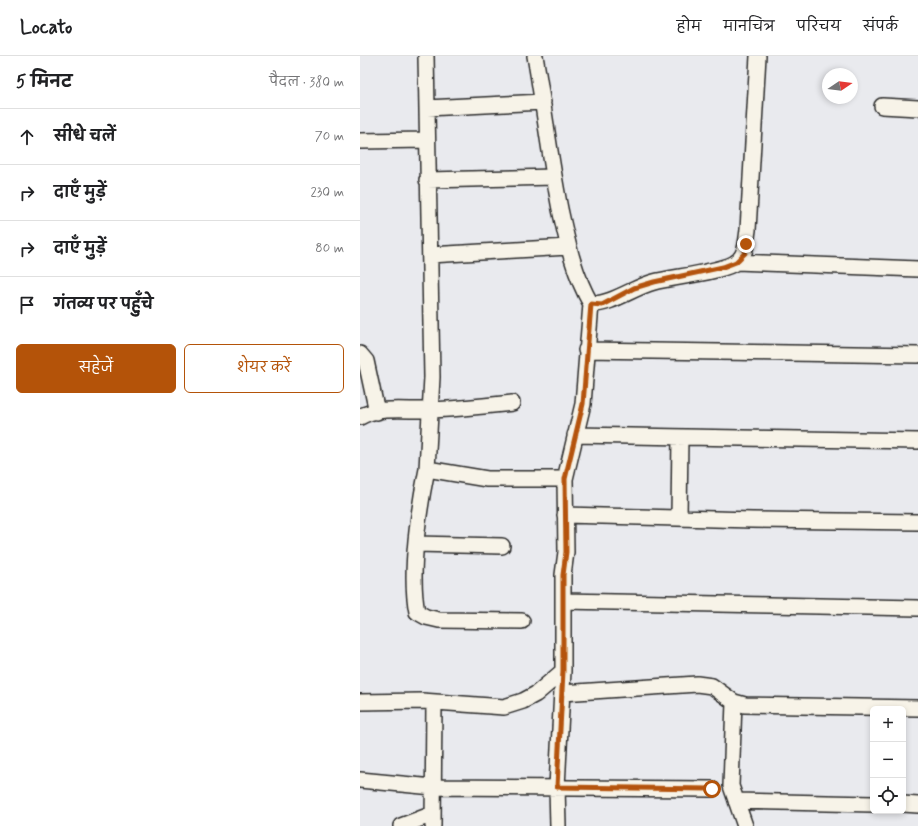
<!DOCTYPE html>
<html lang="hi">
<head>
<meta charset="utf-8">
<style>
	:root { --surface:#fff; --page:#f2f2f2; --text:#202124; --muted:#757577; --line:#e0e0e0; --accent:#b45309 }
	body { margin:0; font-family:Mynerve,"Playpen Sans Deva",sans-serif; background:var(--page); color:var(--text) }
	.controls { position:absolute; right:12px; bottom:12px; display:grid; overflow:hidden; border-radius:6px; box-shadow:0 2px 6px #0003 }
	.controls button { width:36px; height:36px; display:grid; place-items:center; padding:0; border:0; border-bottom:1px solid var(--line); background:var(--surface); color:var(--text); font:20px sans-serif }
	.compass { position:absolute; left:462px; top:12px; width:36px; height:36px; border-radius:50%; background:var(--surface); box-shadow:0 2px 6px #0003; rotate:77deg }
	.stop { position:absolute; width:12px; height:12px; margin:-9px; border:3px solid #b45309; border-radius:50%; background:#fff }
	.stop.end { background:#b45309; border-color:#fff; box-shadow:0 1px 4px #0008 }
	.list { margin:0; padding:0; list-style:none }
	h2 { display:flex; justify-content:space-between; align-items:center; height:52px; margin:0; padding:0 16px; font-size:17px }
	h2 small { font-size:13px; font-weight:400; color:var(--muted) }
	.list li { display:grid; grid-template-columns:26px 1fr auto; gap:12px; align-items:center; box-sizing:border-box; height:56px; padding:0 16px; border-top:1px solid var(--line) }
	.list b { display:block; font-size:15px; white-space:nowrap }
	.list em { font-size:13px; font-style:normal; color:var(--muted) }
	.actions { display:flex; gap:8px; padding:12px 16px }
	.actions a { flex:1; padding:9px 0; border:1px solid var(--accent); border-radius:6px; text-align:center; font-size:14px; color:var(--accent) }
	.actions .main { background:var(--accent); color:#fff }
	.icon { flex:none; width:22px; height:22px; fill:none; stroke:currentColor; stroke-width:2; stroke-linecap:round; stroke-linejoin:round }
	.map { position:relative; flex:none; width:558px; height:770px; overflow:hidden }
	header { display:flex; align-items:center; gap:24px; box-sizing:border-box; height:56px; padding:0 20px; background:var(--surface); border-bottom:1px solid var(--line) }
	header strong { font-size:19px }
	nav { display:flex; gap:22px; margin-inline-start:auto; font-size:14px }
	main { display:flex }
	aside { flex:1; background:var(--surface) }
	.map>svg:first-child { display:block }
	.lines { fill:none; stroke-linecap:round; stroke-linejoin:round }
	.minor-casing { stroke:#2b2b2b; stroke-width:18 }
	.minor { stroke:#f7f3e8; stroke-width:15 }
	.route { stroke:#b45309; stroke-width:5 }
</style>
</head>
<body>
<header>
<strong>Locato</strong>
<nav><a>होम</a><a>मानचित्र</a><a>परिचय</a><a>संपर्क</a></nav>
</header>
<main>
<aside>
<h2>5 मिनट<small>पैदल · 380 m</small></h2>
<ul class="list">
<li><svg class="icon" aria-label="ahead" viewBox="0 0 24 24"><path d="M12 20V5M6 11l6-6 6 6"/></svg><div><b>सीधे चलें</b></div><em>70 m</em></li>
<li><svg class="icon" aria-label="right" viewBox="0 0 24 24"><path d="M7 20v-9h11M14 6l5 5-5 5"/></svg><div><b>दाएँ मुड़ें</b></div><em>230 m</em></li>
<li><svg class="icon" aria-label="right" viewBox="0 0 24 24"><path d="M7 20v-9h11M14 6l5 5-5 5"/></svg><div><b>दाएँ मुड़ें</b></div><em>80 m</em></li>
<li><svg class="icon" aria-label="arrive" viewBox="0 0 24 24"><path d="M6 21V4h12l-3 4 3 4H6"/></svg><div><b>गंतव्य पर पहुँचे</b></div></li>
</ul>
<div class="actions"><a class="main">सहेजें</a><a>शेयर करें</a></div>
</aside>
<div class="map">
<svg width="558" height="770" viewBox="0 0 558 770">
	<rect width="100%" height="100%" fill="#e9eaee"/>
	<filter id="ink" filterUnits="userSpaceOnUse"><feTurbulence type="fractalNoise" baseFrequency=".025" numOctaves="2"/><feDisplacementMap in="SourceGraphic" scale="8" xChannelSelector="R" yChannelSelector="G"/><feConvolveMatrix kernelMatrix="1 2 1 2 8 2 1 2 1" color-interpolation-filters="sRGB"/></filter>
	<g filter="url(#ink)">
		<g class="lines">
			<defs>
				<path id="minor" d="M 66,0 L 72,321 L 67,413 L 127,423 L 205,423
					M 175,0 C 184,51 190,102 200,153 C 207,185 214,219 231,248 C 251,249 274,231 294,226 C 313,221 365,216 378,205 C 387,196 386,186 388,174 L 398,0
					M 522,50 L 558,52
					M 67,52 L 183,46
					M 0,85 L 67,84
					M 67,124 L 194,121
					M 70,199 L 208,191
					M 376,206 L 558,213
					M 226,294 L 558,299
					M 0,298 L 6,305 L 17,356
					M 0,361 C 18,350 48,355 69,354 C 97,353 124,350 152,347
					M 215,379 L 558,385
					M 67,413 C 59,452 49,517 57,556 L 66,561 L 79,564 L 162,565
					M 205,459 L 392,464 L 558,466
					M 319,462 L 320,381
					M 56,488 L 142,490
					M 203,545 L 558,552
					M 202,637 L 337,628 L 352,630 L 374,646 L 385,649 L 558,652
					M 0,646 L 62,645 L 144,651 L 163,645 L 176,638 L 203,615
					M 374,646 L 371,730 L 385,770
					M 0,724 L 73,731 L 352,733
					M 376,745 L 513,748
					M 543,748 L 558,749
					M 41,770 L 73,758
					M 73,770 L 74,646
					M 198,770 L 197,731 L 203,615 L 203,519 L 206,496 L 205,423 L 223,348 L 231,248"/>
			</defs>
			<use href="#minor" class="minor-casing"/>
			<use href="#minor" class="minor"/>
		</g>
	</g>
	<g class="lines" filter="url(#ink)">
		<path class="route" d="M 352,733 L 197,731 L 203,615 L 203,519 L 206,496 L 205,423 L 223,348 L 231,248 L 242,249 L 274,232 L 294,226 L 363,211 L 376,206 L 385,197 L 386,188"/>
	</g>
</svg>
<div class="controls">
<button>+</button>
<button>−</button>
<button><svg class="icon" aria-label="locate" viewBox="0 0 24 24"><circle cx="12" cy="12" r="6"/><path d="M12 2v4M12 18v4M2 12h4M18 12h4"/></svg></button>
</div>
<svg class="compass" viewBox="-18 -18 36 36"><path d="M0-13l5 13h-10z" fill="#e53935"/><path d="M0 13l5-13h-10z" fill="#757577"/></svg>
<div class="stop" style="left:352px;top:733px"></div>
<div class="stop end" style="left:386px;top:188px"></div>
</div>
</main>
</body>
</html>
